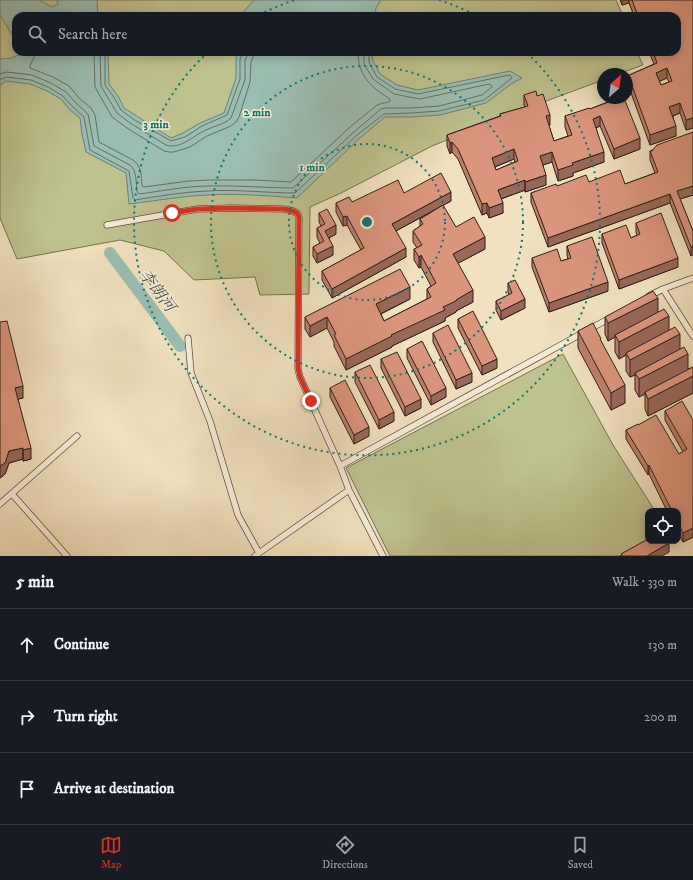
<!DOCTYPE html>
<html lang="en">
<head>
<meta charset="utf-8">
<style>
	:root { --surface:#171b24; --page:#242831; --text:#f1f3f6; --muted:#9ea1a6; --line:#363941; --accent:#d93025 }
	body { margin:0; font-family:"IM FELL DW Pica","Noto Serif SC",serif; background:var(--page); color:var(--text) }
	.controls { position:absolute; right:12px; bottom:12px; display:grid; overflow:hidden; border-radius:8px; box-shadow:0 2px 10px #0003 }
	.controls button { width:36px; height:36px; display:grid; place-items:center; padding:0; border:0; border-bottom:1px solid var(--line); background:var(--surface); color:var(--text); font:20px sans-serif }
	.compass { position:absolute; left:597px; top:68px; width:36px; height:36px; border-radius:50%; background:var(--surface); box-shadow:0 2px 10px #0003; rotate:28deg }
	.stop { position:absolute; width:12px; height:12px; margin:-9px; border:3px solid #d93025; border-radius:50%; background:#fff }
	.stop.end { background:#d93025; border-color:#fff; box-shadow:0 1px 4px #0008 }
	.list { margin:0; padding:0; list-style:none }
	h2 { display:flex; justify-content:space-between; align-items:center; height:52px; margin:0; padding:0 16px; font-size:17px }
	h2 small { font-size:13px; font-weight:400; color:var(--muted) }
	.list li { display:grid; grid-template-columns:26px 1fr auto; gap:12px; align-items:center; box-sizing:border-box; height:72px; padding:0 16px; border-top:1px solid var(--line) }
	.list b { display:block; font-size:15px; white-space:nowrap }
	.list em { font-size:13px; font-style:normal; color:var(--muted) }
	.icon { flex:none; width:22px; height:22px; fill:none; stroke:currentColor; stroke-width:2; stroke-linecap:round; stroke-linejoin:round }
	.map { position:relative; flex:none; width:693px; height:556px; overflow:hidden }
	.search { position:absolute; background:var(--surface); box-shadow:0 2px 10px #0003; left:12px; right:12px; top:12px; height:44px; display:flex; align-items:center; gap:10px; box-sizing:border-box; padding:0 14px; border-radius:12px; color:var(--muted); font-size:15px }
	.sheet { height:268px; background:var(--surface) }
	nav { display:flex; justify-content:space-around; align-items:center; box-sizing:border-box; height:56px; border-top:1px solid var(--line); background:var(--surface); font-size:11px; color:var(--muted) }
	nav a { display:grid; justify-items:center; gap:2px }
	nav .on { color:var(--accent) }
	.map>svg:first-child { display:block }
	.green { fill:#bec28f; stroke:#767254 }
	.water { fill:#9bbeb2; stroke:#6f7f74 }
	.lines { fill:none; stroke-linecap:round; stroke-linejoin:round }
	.shore { stroke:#647065; stroke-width:1 }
	.river { stroke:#9bbeb2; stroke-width:12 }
	.minor-casing { stroke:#5f5142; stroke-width:7 }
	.minor { stroke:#f6ecd5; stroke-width:5.5 }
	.wall { fill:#bc806c; stroke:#2e2118; fill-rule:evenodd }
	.shaded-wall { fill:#996858; stroke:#2e2118 }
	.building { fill:#db957d; stroke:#2e2118; fill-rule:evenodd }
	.route { stroke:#d93025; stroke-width:5 }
	.ring { fill:none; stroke:#0f766e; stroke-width:2; stroke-dasharray:2 4 }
	.labels { text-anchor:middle; stroke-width:3; stroke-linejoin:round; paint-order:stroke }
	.water-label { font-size:16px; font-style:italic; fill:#4f5046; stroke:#f6ecd5 }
	.centre { fill:#0f766e; stroke:#f6ecd5; stroke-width:2 }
	.ring-label { font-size:12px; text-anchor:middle; font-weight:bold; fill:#0f766e; stroke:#f6ecd5; stroke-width:3; stroke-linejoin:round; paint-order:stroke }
</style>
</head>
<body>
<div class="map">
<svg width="693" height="556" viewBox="0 0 693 556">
	<rect width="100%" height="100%" fill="#f1e1be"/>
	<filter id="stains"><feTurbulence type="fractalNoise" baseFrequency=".005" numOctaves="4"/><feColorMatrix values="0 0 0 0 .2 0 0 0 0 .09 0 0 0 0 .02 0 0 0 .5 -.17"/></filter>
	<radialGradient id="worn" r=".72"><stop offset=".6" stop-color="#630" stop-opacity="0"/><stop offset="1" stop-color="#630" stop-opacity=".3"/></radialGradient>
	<path class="green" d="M 0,0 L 616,0 L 623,16 L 16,16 L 16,52 L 637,52 L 643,65 L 618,74 L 603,74 L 603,80 L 511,114 L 432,146 L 341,193 L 310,207 L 309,294 L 260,295 L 255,277 L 194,280 L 164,251 L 120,240 L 17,259 L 0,218 Z
		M 563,354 L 613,445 L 655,511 L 648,511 L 648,541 L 627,556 L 390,556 L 346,468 Z"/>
	<path class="water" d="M 0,0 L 39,0 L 52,7 L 58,4 L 57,0 L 97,0 L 98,16 L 16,16 L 16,41 L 0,15 Z
		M 254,0 L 381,0 L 376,8 L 375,16 L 240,16 Z
		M 20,52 L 108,52 L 109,84 L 118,96 L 124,108 L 171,138 L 183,133 L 200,123 L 224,113 L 236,78 L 236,57 L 239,52 L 372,52 L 373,61 L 380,74 L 397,85 L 418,90 L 510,71 L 522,78 L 511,84 L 486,103 L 440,115 L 411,117 L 385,117 L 360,138 L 297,198 C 268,196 238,193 208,195 C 182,196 155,201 129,204 L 126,173 L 86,152 L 82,134 L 80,118 L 69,109 L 61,99 L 47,91 L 30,84 L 6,81 L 0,85 L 0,59 L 12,58 L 20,54 Z"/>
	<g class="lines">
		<path class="shore" d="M 35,52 C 35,59 29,64 30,68 L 53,77 L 69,86 L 80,99 L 91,108 L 95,115 L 99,142 L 133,160 C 142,166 141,176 142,186 L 144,187 L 189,181 L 210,180 L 254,180 L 291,182 L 350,127 L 376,106 C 381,102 386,104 390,101 L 390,99 C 371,87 358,76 358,52
			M 94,52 L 95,87 L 112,117 L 127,128 L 164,151 L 169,152 L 174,152 L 190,147 L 207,136 L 231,126 L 236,122 L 239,117 L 250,82 L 251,62 L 253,57 L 254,52
			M 100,52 L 101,86 L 117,113 L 130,123 L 166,145 C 180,150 194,135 206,130 C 214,126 225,124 231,118 L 245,80 L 245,60 L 247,56 L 248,52
			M 105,52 L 105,85 L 115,99 L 121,110 L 133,119 L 171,141 L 185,137 L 202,126 L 227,115 L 240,79 L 240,59 L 243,52
			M 0,74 L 7,72 L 32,75 L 51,83 L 66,92 L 76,103 L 88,114 L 94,146 L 130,165 C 137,171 136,183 137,192 L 139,194 C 162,191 186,186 209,186 C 237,185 265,188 293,188 L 354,132 L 381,109 L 385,108 L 411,108 L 439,106 L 482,95 L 492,87 L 491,85 L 489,84 L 420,99 L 394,94 L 373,79 L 364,64 L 364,52
			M 0,80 L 6,77 L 31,80 L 48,87 L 63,96 L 72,106 L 84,117 L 90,150 L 129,171 L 133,198 L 135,200 C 159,196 184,192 208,191 C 237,189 266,193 295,193 L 357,135 L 384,114 L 411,113 L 439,111 L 484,100 L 512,78 L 511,76 L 509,75 L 418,94 L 395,89 L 377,77 L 369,62 L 369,52"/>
		<path class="river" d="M 110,253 L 180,346"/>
		<defs>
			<path id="minor" d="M 107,225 L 197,209 L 232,208 L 284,209 L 293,211 L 297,213 L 299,217 L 298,369 L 300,377 L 340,466 L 349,490 L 383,556
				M 663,289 L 693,336
				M 649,296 L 663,289 L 693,278
				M 188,338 L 191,373 L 210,421 L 238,515 L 259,553 L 255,556
				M 340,466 L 610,318
				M 12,494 L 67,556
				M 0,504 L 77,436
				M 259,553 L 349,490"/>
		</defs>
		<use href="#minor" class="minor-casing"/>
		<use href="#minor" class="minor"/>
	</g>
	<path class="wall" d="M 620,0 L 693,0 L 693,128 L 686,130 L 680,113 L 673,116 L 676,136 L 650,145 L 631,93 L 627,76 L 654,64 L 649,52 L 677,52 L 677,16 L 634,16 L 629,3 L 622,5 ZM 667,78 L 669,82 L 661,85 L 659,81 Z
		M 524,95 L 537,96 L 550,125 L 549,126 L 554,141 L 568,136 L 565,127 L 565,116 L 590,109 L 610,101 L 609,98 L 624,98 L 640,149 L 614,159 L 600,126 L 596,128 L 604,162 L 573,173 L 573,176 L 558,181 L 552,162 L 543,165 L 546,185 L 525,192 L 525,190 L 501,199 L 503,213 L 489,218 L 487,213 L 482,215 L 458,159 L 452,152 L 450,154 L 447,146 L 447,135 L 500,116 L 500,114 L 525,107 L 524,105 ZM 514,159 L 515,162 L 496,170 L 495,167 Z
		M 693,132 L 693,195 L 680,199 L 693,231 L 691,256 L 670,203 L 548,247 L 531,202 L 531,193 L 557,186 L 589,182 L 625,184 L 655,173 L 650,160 L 650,151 Z
		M 404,193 L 451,201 L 396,231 L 406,257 L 332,298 L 322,280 L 322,271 L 361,250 L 347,225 L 343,226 L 336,212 L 336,203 L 352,202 Z
		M 319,213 L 336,234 L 329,238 L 333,255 L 317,263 L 313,256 L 313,247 L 320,243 L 317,237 L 317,228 L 321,226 L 319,222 Z
		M 420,219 L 456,227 L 485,249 L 458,263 L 473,302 L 456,311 L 456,312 L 445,318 L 445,321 L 392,346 L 392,347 L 346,370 L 334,346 L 334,342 L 327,328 L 310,337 L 305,329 L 305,317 L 410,299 L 381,314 L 384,321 L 427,299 L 427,289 L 431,286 L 421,267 L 419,268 L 414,260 L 414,249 L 417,248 L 413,242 L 413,231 L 420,226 Z
		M 636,223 L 678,267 L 619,289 L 602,243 L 602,234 L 631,238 L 637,235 L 636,232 Z
		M 567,246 L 608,291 L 549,312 L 532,267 L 532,258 L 561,261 L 568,259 L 567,255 Z
		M 508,283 L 525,308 L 501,320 L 496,310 L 496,301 L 509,295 L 508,292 Z
		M 658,313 L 680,349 L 688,369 L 693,367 L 693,393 L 648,416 L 645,409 L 645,394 L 639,397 L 635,390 L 635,375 L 630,377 L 626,371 L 626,355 L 619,359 L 615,352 L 615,337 L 608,341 L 605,334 L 605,317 Z
		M 458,319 L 497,368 L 482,375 L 458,328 Z
		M 0,322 L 23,398 L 18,399 L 31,459 L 23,461 L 23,459 L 9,463 L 5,474 L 0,478 Z
		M 578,331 L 601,341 L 625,403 L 611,410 L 578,348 Z
		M 433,333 L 472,382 L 456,389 L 433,342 Z
		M 407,349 L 446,397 L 431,405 L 407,358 Z
		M 381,359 L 421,408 L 405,416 L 381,368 Z
		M 355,372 L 394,421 L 379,429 L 355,382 Z
		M 330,388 L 369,436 L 354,444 L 330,397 Z
		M 665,411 L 693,420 L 693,537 L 683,542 L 678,532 L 678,511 L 667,511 L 649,474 L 648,475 L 626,439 L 626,430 L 638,425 L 679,454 L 683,452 L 665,420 Z"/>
	<path class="shaded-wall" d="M 622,0 L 629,0 L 629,3 L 622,5 Z
		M 667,68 L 667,78 L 656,83 L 656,73 Z
		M 631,83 L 631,93 L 627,95 L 627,85 Z
		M 680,103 L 680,113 L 669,117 L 669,107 Z
		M 550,115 L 550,125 L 546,127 L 546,116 Z
		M 600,116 L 600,126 L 593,129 L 593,119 Z
		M 693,118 L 693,128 L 686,130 L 686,120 Z
		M 676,126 L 676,136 L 650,145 L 650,135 Z
		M 640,138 L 640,149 L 614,159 L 614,149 Z
		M 452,142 L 452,152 L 450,154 L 450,143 Z
		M 514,149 L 514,159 L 492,168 L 492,158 Z
		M 552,152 L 552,162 L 540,166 L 540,156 Z
		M 604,152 L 604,162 L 573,173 L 573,176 L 558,181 L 558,170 L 572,163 Z
		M 546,175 L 546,185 L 525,192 L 525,182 Z
		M 525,180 L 525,190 L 498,200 L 498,190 Z
		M 693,186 L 693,195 L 677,200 L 677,191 Z
		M 451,192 L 451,201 L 392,233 L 392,224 Z
		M 670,194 L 670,203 L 548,247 L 548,238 Z
		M 487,203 L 487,213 L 482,215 L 482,204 Z
		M 503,203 L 503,213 L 489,218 L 489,208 Z
		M 347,216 L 347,225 L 343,226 L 343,217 Z
		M 336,225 L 336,234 L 325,240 L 325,231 Z
		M 485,237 L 485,249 L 453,266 L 453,254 Z
		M 333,246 L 333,255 L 317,263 L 317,254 Z
		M 693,246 L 693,255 L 691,256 L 691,247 Z
		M 406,248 L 406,257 L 332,298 L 332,289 Z
		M 421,255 L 421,267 L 419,268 L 419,257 Z
		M 678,258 L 678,267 L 619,289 L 619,280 Z
		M 608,282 L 608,291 L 549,312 L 549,303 Z
		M 410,287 L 410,299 L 376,316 L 376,304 Z
		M 473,290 L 473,302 L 456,311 L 456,312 L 445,318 L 445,321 L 392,346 L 392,347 L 346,370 L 346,359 L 391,335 Z
		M 658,298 L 658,315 L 615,335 L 615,337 L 608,341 L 608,323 Z
		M 525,299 L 525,308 L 501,320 L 501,311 Z
		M 669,316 L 669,334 L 626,353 L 626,355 L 619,359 L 619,342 Z
		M 327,317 L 327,328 L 310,337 L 310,326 Z
		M 680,334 L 680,352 L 635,373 L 635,375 L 630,377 L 630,360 Z
		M 688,354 L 688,371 L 645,392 L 645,394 L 639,397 L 639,379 Z
		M 497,359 L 497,368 L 482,375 L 482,366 Z
		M 472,373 L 472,382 L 456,389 L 456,380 Z
		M 693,376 L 693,393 L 648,416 L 648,399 Z
		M 625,385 L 625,403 L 611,410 L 611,393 Z
		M 23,386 L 23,398 L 15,400 L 15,388 Z
		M 446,388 L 446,397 L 431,405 L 431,396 Z
		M 421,399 L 421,408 L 405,416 L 405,407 Z
		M 394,412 L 394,421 L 379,429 L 379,420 Z
		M 369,427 L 369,436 L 354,444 L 354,435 Z
		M 23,448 L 23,459 L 9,463 L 5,474 L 0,478 L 0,466 L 9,451 Z
		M 31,448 L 31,459 L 23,461 L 23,450 Z
		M 649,465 L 649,474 L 648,475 L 648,466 Z
		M 693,528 L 693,537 L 683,542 L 683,533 Z
		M 669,543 L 669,552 L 662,556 L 647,556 Z"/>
	<path class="building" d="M 632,0 L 693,0 L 693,118 L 686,120 L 680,103 L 669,107 L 676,126 L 650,135 L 631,83 L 627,85 L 627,76 L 657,63 L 653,52 L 677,52 L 677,16 L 638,16 ZM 667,68 L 672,81 L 661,85 L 656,73 Z
		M 536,91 L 537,96 L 543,94 L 550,115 L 546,116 L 554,141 L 572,135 L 565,116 L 589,108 L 590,109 L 614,100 L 613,98 L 624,98 L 640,138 L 614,149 L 600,116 L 593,119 L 604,152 L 572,163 L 573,165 L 558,170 L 552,152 L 540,156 L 546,175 L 525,182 L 525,180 L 498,190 L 503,203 L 489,208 L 487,203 L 482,204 L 458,149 L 452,142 L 450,143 L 447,135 L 501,116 L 500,114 L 528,106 L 524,95 ZM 514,149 L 518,161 L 496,170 L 492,158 Z
		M 693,132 L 693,186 L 677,191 L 693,231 L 693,246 L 691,247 L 670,194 L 548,238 L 531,193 L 556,184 L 557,186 L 586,175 L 589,182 L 620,170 L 625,184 L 658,172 L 650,151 L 652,151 L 657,145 Z
		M 441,173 L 451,192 L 392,224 L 406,248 L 332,289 L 322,271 L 364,248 L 347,216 L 343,217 L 336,203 L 349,197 L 352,202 L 398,180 L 404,193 Z
		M 443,205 L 456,227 L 474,217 L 485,237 L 453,254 L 473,290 L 456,300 L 456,301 L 443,307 L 445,310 L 391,335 L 392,336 L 346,359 L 334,335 L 336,334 L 327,317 L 310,326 L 305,317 L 400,269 L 410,287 L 376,304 L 384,321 L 431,297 L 427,289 L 436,283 L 421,255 L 419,257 L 414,249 L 422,245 L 413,231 L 423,224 L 420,219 Z
		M 327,209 L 336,225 L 325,231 L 333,246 L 317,254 L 313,247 L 324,241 L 317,228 L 325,224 L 319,213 Z
		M 661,213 L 678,258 L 619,280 L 602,234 L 626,225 L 631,238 L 640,234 L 636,223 Z
		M 592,237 L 608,282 L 549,303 L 532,258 L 557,249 L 561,261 L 571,258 L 567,246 Z
		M 515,280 L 525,299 L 501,311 L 496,301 L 512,293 L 508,283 Z
		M 653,291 L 658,298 L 608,323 L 605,317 Z
		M 664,309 L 669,316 L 619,342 L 615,335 Z
		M 473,311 L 497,359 L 482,366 L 458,319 Z
		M 7,321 L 23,386 L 15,388 L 31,448 L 23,450 L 23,448 L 9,451 L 5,463 L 0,466 L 0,322 Z
		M 593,323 L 601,339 L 600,339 L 625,385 L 611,393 L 578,331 Z
		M 448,325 L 472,373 L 456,380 L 433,333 Z
		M 675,327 L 680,334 L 630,360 L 626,353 Z
		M 422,341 L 446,388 L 431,396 L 407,349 Z
		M 684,347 L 688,354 L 639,379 L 635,373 Z
		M 397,352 L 421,399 L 405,407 L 381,359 Z
		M 370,365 L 394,412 L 379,420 L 355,372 Z
		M 693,367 L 693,376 L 648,399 L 645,392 Z
		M 345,380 L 369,427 L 354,435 L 330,388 Z
		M 682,401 L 693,420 L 693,528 L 683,533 L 678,523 L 678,511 L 672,511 L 649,465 L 648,466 L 626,430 L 638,424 L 638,425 L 656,415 L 679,454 L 687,449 L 665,411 Z
		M 648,539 L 648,541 L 668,541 L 669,543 L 647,556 L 620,556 L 622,555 L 621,554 Z"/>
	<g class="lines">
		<path class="route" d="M 172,213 L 197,209 L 232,208 L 284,209 L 293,211 L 297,213 L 299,217 L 298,368 L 300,377 L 311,401"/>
	</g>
	<g class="ring">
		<circle cx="367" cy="222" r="78"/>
		<circle cx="367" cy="222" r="156"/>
		<path d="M259 15A233 233 0 0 1 295 0M439 0A233 233 0 0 1 475 15M527 53A233 233 0 1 1 207 53"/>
	</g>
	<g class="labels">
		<g class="water-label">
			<text transform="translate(158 290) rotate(53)" y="6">李朗河</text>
		</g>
	</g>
	<circle cx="367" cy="222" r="6" class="centre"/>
	<g class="ring-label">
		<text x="257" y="116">2 min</text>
		<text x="156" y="128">3 min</text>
		<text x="312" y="171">1 min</text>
	</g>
	<rect width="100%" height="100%" filter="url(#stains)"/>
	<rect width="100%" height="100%" fill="url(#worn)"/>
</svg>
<div class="controls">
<button><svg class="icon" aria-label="locate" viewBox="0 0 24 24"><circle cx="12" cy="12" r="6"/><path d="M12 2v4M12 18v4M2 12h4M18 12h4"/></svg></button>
</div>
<svg class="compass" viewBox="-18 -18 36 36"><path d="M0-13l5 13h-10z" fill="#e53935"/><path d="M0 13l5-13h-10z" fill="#9ea1a6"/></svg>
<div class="stop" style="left:172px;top:213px"></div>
<div class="stop end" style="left:311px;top:401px"></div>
<div class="search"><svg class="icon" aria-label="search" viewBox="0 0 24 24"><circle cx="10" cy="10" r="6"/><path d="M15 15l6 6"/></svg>Search here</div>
</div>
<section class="sheet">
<h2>5 min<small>Walk · 330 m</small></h2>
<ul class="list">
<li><svg class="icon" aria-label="ahead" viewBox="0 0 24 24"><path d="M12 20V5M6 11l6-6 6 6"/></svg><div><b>Continue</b></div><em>130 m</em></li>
<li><svg class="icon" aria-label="right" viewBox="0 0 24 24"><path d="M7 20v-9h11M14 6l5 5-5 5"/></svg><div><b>Turn right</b></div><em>200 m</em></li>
<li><svg class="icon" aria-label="arrive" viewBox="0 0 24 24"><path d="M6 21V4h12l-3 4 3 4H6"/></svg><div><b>Arrive at destination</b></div></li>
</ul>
</section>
<nav>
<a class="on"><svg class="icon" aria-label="map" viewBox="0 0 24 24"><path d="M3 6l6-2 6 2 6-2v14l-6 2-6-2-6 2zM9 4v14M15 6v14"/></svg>Map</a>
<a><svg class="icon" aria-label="directions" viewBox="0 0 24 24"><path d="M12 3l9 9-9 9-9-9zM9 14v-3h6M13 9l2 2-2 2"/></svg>Directions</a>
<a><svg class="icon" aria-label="saved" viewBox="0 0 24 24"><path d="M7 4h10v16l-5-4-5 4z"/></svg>Saved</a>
</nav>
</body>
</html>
